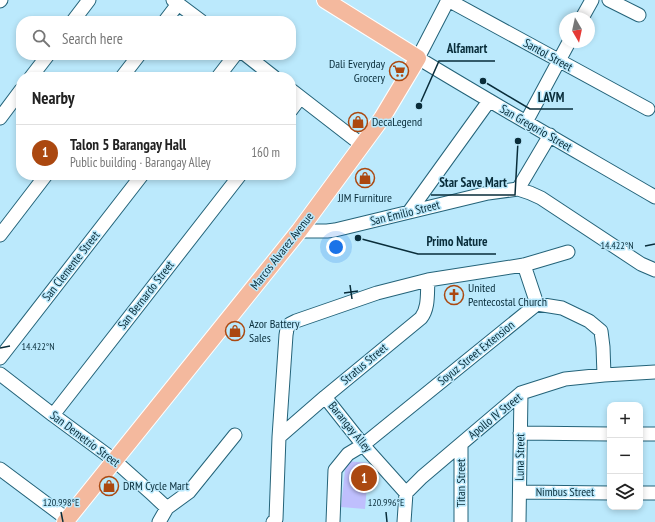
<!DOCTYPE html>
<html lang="en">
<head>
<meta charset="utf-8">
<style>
	:root { --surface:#fff; --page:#f2f2f2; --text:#222; --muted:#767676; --line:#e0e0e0; --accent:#ab4810 }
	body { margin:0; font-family:"PT Sans Narrow",sans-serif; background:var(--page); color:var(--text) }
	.controls { position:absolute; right:12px; bottom:12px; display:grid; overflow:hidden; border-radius:8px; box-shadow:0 2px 6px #0003 }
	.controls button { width:36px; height:36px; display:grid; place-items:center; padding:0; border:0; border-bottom:1px solid var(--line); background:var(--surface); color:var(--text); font:20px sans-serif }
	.compass { position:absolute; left:559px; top:12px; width:36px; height:36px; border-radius:50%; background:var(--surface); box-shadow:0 2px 6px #0003; rotate:171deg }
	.you { position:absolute; left:336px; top:247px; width:14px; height:14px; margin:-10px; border:3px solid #fff; border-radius:50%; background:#1a73e8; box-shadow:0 0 0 6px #1a73e833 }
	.badge { display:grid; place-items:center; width:26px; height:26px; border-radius:50%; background:var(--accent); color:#fff; font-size:13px; font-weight:700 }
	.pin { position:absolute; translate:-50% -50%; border:2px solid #fff; box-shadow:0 1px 4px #0006 }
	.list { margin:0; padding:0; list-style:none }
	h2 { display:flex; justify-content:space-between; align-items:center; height:52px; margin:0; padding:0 16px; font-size:17px }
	h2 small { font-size:13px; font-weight:400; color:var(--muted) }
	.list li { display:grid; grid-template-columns:26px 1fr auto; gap:12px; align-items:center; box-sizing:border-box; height:56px; padding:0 16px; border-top:1px solid var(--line) }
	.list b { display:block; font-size:15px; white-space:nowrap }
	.list p { margin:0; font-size:13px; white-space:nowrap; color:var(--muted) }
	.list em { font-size:13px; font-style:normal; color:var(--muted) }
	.icon { flex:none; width:22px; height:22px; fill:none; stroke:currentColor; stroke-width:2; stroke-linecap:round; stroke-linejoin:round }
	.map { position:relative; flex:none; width:655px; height:522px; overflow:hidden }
	.search { position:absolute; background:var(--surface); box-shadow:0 2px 6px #0003; left:16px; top:16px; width:280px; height:44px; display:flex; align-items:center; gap:10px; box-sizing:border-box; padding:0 14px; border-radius:16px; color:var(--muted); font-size:15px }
	.panel { position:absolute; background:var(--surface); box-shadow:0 2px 6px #0003; left:16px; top:72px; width:280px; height:108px; border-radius:16px }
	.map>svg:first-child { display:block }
	.garden { fill:#bfbffd }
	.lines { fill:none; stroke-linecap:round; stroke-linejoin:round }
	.minor-casing { stroke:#246379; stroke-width:15 }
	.major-casing { stroke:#fff; stroke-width:18 }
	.minor { stroke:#fff; stroke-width:13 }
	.major { stroke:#f4b99e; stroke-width:16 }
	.ticks { fill:none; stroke:#092d3a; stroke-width:1.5 }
	.labels { text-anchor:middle; stroke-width:3; stroke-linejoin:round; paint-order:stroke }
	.street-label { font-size:12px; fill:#092d3a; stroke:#bbe9fc }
	.poi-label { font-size:12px; fill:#092d3a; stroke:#bbe9fc; text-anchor:start }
	.ticks-label { font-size:10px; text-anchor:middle; fill:#092d3a; stroke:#bbe9fc; stroke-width:3; stroke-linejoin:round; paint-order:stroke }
	.leader { fill:none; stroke:#092d3a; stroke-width:1.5 }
	.callout-dot { fill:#092d3a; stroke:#bbe9fc; stroke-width:1.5 }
	.callout-label { font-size:13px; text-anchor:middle; font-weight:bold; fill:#092d3a; stroke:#bbe9fc; stroke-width:3; stroke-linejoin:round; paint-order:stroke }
</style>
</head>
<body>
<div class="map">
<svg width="655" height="522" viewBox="0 0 655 522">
	<rect width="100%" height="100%" fill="#bbe9fc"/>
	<path class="garden" d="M 346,461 L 369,463 L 365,509 L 341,507 Z"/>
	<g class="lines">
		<defs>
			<path id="minor" d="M 173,0 L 201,21
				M 448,0 L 418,58 C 497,106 576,151 655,197
				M 448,0 L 648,109
				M 609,0 L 639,15
				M 0,1 L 1,0
				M 582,18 L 592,0
				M 73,21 L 89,0
				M 165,21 L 178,4
				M 246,55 L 274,77
				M 31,77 L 48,55
				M 122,77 L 139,55
				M 218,77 L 235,55
				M 291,90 L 362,145
				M 291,110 L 300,98
				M 0,118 L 21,90
				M 526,122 L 569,42
				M 518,189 L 550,135
				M 409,212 L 489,101
				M 299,231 L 327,231 L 335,230 L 488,193 L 518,189 L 530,193 L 541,198 L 641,264 L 655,270
				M 0,235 L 46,175
				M 524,265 L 537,304
				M 0,358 L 142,175
				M 0,374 L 53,415 L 114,460 L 152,494 L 167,508
				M 325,397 L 363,445 L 406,493
				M 53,415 L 240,175
				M 520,433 L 610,434
				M 640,434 L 655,434
				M 279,437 L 325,397 L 421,318 C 429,308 427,293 428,280
				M 0,469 L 67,519
				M 520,492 L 610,493
				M 640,493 L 655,493
				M 159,522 L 167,508 L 189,492 L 235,435
				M 273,522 L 276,519 L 279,437 L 286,335 L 287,329 L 290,324 L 296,321 L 377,293 L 428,280 L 524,265 L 568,252
				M 333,522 L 335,470 L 348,454 L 363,445 L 537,304 L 562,308 L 589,321 L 601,331 L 603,347 L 604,375
				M 404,522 L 406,493 L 422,477 L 521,393 L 565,379 L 604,375 L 655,372
				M 461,522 L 461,444
				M 519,522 L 521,393"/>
			<path id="major" d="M 65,522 L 299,231 L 382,118 L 418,58 L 325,0"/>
		</defs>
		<use href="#minor" class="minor-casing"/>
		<use href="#major" class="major-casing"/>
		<use href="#minor" class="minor"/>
		<use href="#major" class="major"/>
	</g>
	<path class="ticks" d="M 645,246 L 655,244M 350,285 L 352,299M 344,293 L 358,291M 0,348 L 10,346M 61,512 L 63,522M 386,512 L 387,522"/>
	<defs>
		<symbol id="supermarket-ring" viewBox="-11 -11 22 22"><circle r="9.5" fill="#bbe9fc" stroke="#ab4810" stroke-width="1.5"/><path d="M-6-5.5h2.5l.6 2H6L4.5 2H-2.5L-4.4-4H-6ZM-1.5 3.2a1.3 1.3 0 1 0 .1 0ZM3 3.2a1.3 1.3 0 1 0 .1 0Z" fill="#ab4810"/></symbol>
		<symbol id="shop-ring" viewBox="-11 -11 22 22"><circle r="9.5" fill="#bbe9fc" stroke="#ab4810" stroke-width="1.5"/><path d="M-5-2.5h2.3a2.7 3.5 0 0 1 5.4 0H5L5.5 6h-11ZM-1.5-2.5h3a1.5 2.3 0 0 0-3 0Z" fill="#ab4810"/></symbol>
		<symbol id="church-ring" viewBox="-11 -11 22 22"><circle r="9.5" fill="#bbe9fc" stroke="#ab4810" stroke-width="1.5"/><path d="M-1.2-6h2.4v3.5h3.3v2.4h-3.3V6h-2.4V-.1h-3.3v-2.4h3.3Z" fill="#ab4810"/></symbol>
	</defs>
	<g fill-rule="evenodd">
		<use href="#supermarket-ring" x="388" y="60" width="22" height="22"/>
		<use href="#shop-ring" x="347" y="111" width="22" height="22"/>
		<use href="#shop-ring" x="354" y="167" width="22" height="22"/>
		<use href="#church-ring" x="443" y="284" width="22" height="22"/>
		<use href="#shop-ring" x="224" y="320" width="22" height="22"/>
		<use href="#shop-ring" x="98" y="475" width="22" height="22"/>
	</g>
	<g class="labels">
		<g class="street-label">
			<text transform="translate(548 55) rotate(29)" y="4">Santol Street</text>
			<text transform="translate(536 128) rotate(30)" y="4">San Gregorio Street</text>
			<text transform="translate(405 213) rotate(-14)" y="4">San Emilio Street</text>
			<text transform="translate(282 251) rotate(-52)" y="4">Marcos Alvarez Avenue</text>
			<text transform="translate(71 266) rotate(-52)" y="4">San Clemente Street</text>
			<text transform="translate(146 295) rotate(-52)" y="4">San Bernardo Street</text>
			<text transform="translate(476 353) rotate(-39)" y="4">Soyuz Street Extension</text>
			<text transform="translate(364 364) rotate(-40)" y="4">Stratus Street</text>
			<text transform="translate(495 416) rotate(-39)" y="4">Apollo IV Street</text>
			<text transform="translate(350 427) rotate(51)" y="4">Barangay Alley</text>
			<text transform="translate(85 439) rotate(37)" y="4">San Demetrio Street</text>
			<text transform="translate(520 457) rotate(-89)" y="4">Luna Street</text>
			<text transform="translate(461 483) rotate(-90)" y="4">Titan Street</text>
			<text x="565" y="496">Nimbus Street</text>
		</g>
		<g class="poi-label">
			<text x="385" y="68" text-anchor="end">Dali Everyday<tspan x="385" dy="14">Grocery</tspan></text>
			<text x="372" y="126">DecaLegend</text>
			<text x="365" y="202" text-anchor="middle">JJM Furniture</text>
			<text x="468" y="292">United<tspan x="468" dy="14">Pentecostal Church</tspan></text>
			<text x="249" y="328">Azor Battery<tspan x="249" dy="14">Sales</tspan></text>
			<text x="123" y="490">DRM Cycle Mart</text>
		</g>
	</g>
	<g class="ticks-label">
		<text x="617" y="249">14.422°N</text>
		<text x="38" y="350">14.422°N</text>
		<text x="61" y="506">120.998°E</text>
		<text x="386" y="506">120.996°E</text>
	</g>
	<path class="leader" d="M419 106L439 61H495M483 81L530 109H573M518 141L515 195H431M358 238L418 254H496"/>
	<g class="callout-dot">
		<circle cx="419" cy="106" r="4"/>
		<circle cx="483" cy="81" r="4"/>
		<circle cx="518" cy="141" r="4"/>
		<circle cx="358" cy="238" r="4"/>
	</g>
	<g class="callout-label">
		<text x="467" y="53">Alfamart</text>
		<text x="551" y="102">LAVM</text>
		<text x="473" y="187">Star Save Mart</text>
		<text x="457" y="246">Primo Nature</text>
	</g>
</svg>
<div class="controls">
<button>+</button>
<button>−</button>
<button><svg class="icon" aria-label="layers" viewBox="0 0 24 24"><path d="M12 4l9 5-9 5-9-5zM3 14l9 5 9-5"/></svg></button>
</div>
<svg class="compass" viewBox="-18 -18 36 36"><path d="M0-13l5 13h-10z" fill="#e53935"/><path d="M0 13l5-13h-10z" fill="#767676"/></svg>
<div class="you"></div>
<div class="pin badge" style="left:364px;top:478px">1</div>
<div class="search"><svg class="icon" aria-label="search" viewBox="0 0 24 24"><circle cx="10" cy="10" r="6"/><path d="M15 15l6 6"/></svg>Search here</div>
<section class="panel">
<h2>Nearby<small></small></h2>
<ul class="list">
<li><span class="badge">1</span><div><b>Talon 5 Barangay Hall</b><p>Public building · Barangay Alley</p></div><em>160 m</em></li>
</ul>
</section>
</div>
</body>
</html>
